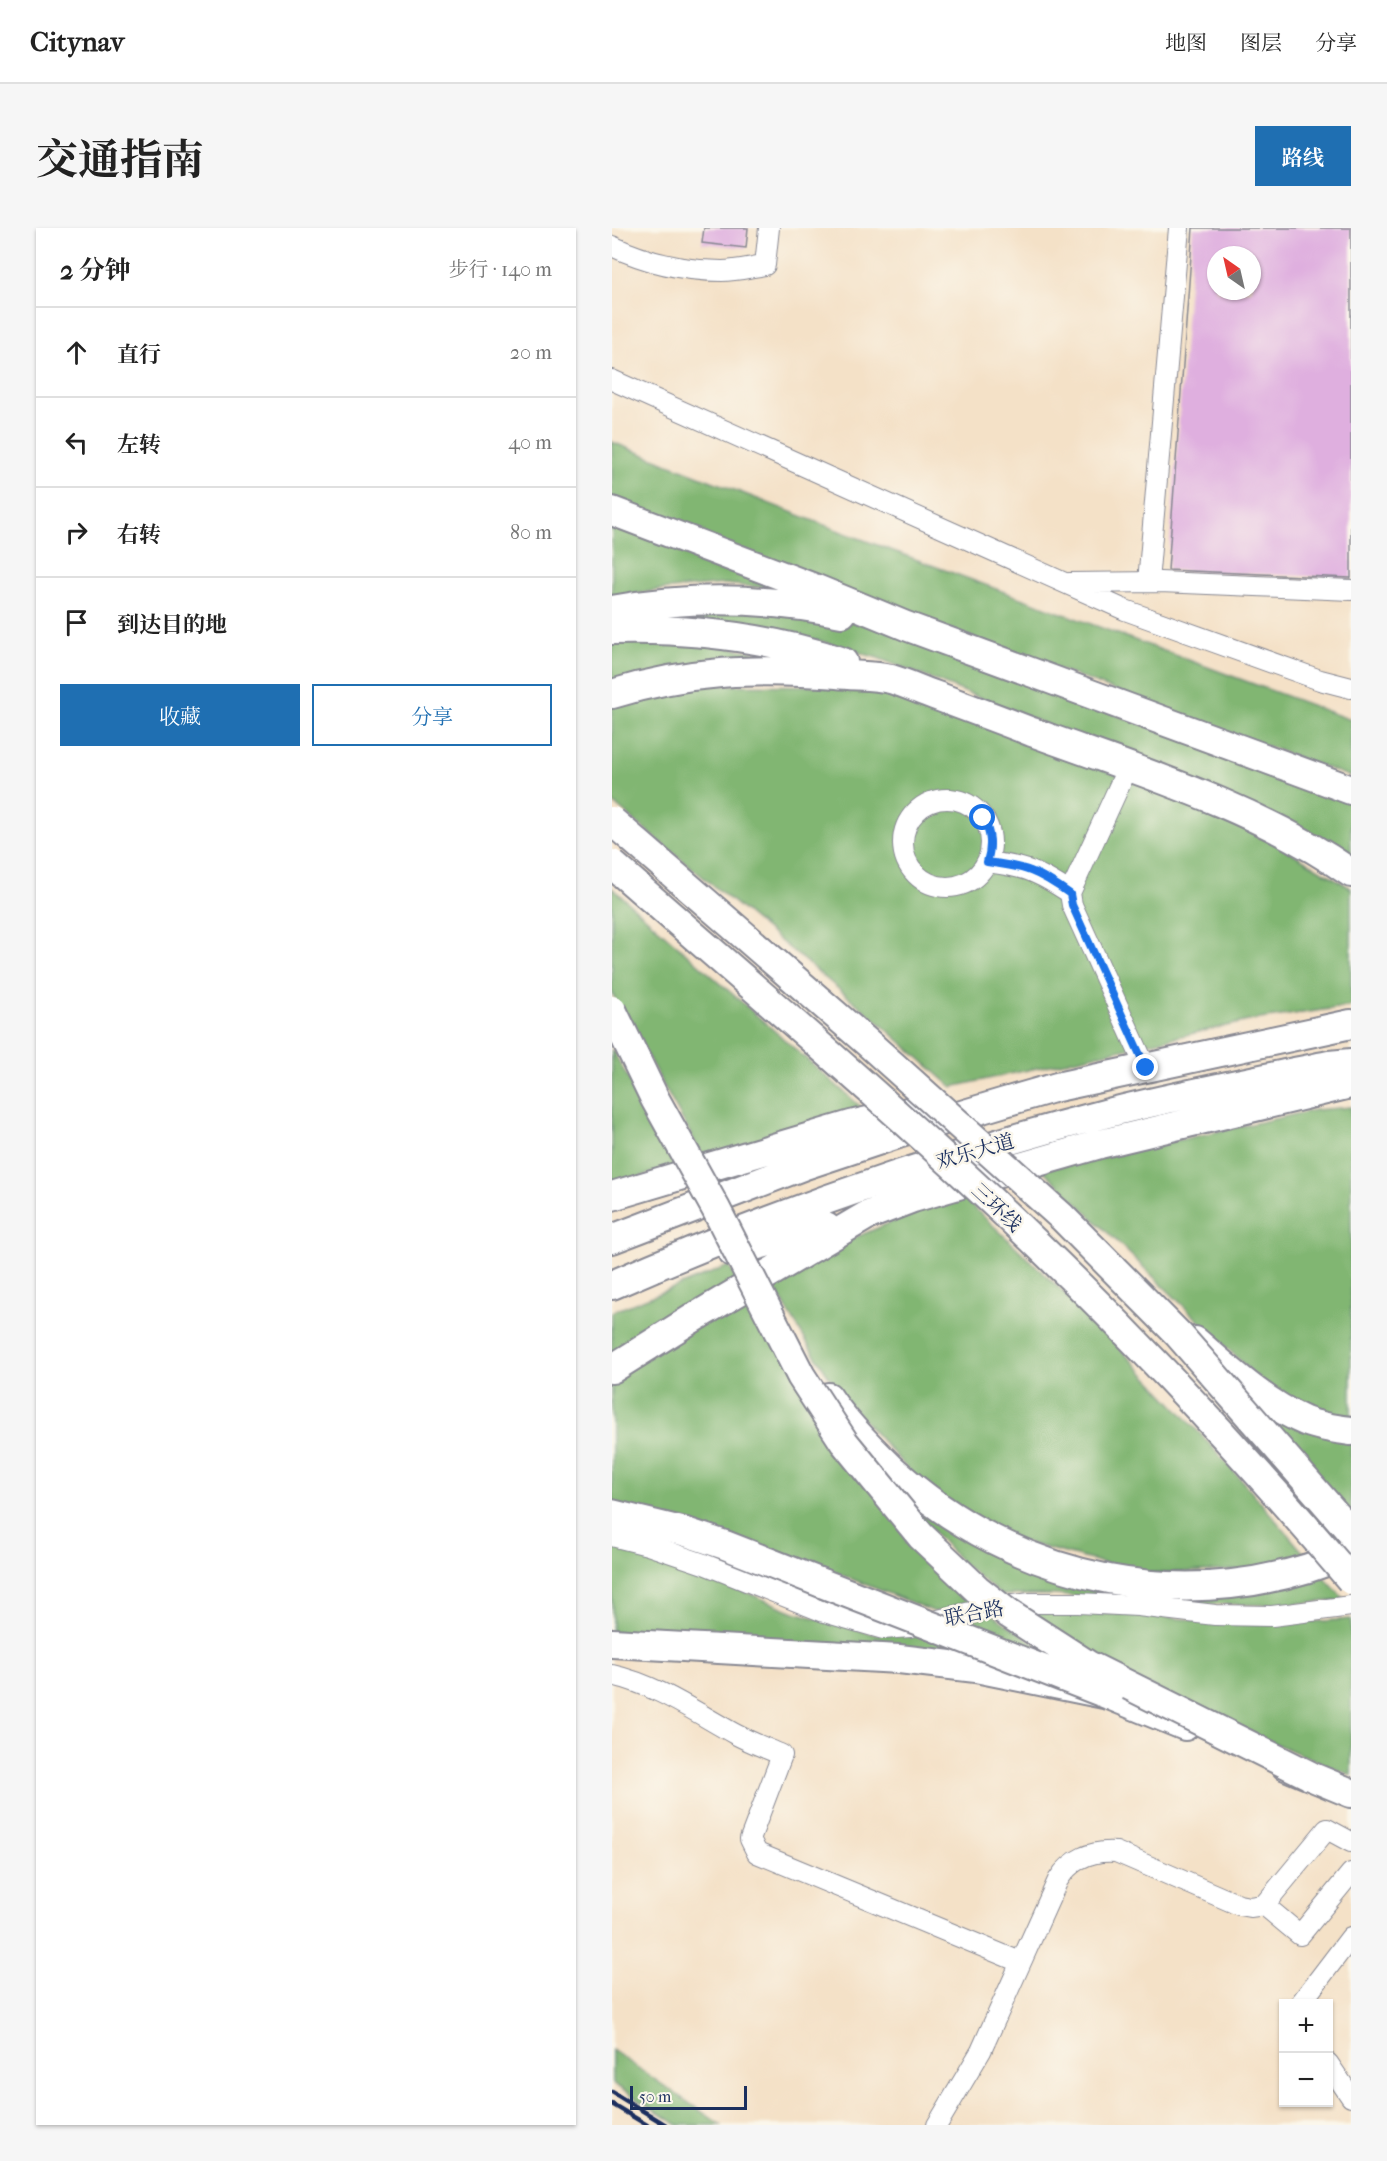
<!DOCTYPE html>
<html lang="zh">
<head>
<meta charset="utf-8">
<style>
	:root { --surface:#fff; --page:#f6f6f6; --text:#222; --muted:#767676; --line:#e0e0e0; --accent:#1f6fb2 }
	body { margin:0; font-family:"IM FELL French Canon","Noto Serif SC",serif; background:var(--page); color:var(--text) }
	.controls { position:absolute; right:18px; bottom:18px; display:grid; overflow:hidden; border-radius:0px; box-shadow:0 2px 4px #0004 }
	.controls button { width:54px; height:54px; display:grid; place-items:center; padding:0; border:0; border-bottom:2px solid var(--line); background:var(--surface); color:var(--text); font:30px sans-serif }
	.compass { position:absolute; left:595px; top:18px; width:54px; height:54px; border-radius:50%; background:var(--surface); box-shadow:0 2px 4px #0004; rotate:326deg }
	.scale { position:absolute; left:18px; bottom:15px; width:117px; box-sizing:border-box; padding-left:6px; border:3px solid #1b2f5e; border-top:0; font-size:16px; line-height:21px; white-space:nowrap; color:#1b2f5e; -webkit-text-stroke:4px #fbf7ec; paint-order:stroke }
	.stop { position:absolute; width:18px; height:18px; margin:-14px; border:4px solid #1a73e8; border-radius:50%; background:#fff }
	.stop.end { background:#1a73e8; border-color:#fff; box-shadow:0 2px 6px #0008 }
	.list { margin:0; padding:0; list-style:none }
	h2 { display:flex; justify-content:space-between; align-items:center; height:78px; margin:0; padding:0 24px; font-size:26px }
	h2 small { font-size:20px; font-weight:400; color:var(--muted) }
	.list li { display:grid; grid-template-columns:39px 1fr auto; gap:18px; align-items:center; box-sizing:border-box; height:90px; padding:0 24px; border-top:2px solid var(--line) }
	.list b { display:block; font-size:22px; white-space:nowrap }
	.list em { font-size:20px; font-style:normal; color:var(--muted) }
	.actions { display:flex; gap:12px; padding:18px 24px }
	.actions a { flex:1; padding:14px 0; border:2px solid var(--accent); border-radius:0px; text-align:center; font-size:21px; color:var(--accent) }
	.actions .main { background:var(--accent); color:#fff }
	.icon { flex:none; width:33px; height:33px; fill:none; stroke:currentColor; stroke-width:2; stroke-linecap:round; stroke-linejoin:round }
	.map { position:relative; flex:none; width:739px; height:1897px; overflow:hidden; border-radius:0px }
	header { display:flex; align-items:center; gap:36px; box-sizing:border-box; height:84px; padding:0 30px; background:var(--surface); border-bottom:2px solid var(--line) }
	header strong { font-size:28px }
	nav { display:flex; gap:33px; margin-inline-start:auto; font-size:21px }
	.intro { display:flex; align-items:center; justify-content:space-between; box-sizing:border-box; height:144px; padding:0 36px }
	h1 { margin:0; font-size:42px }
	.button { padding:15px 27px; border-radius:0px; background:var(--accent); color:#fff; font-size:21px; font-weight:700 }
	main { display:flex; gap:36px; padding:0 36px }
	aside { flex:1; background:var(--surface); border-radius:0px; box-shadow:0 2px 4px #0004 }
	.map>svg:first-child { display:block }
	.forest { fill:#81b672; stroke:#4e7268; stroke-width:1.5 }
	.building { fill:#dfafdf; fill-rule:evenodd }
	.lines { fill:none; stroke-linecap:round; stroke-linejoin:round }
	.minor-casing { stroke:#888892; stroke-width:22 }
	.highway-casing { stroke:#888892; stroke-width:32 }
	.minor { stroke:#fff; stroke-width:20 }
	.highway { stroke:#fff; stroke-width:28 }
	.rail { stroke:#1b2f5e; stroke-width:4.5 }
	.highway-bridge-casing { stroke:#888892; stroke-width:32; stroke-linecap:butt }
	.highway-bridge { stroke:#fff; stroke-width:28 }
	.route { stroke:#1a73e8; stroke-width:8 }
	.labels { text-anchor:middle; stroke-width:5; stroke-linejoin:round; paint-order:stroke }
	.street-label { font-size:20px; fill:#1b2f5e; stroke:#fbf7ec }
</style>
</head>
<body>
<header>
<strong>Citynav</strong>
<nav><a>地图</a><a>图层</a><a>分享</a></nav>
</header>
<div class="intro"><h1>交通指南</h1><a class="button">路线</a></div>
<main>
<aside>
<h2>2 分钟<small>步行 · 140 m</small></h2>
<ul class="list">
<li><svg class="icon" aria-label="ahead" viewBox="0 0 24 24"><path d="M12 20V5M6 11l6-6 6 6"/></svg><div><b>直行</b></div><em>20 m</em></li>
<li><svg class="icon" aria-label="left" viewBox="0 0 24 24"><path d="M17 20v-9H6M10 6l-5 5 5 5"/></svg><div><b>左转</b></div><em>40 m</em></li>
<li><svg class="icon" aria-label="right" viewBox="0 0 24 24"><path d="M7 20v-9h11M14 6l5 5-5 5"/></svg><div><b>右转</b></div><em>80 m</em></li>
<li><svg class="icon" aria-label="arrive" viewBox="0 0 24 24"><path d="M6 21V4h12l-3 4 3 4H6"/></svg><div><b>到达目的地</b></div></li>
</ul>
<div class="actions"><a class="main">收藏</a><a>分享</a></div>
</aside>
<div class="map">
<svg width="739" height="1897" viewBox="0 0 739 1897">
	<rect width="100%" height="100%" fill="#fbf7ec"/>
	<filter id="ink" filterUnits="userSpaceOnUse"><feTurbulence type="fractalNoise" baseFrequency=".0167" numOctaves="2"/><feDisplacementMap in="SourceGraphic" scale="12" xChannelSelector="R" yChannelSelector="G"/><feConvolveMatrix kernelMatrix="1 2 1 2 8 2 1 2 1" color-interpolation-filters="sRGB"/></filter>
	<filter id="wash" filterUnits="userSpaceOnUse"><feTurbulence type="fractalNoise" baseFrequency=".008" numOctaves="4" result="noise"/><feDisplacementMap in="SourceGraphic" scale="24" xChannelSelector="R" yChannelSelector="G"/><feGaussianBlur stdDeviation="1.35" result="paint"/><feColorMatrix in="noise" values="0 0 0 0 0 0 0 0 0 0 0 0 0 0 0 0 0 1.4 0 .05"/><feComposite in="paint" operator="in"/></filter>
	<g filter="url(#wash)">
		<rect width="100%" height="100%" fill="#f4e1c7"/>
		<path class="forest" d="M 0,214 L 230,304 L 739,492 L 739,549 L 0,277 Z
			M 0,290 L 165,353 L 164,361 L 113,356 L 47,362 L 0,370 Z
			M 91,378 L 236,392 L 289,407 L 739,574 L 739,633 L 417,489 L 266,430 L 208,413 L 11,387 Z
			M 0,410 L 65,411 L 189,432 L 0,457 Z
			M 79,457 L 244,458 L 310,476 L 514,550 L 650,607 L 739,660 L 739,778 L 641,792 L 340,859 L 263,791 L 0,574 L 0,474 Z
			M 0,660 L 249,879 L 233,887 L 92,930 L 0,765 Z
			M 0,821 L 64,938 L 0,957 Z
			M 739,879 L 739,1192 L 685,1176 L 643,1147 L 431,942 L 703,882 Z
			M 347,966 C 438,1049 527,1136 608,1228 C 639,1262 668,1298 698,1332 L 663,1341 L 529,1345 L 392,1309 L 308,1255 L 230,1168 L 197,1118 L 158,1053 L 237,1012 Z
			M 117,1038 L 125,1053 L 0,1129 L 0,1084 Z
			M 133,1067 L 362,1373 L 323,1384 L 212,1340 L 115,1308 L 0,1276 L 0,1152 Z
			M 653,1187 L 739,1215 L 739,1285 Z
			M 283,1261 L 446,1346 L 709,1346 L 733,1372 L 664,1377 L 553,1375 L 442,1367 L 389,1367 L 350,1335 Z
			M 0,1318 L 58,1333 L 182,1384 L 261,1406 L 313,1405 L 379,1430 L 0,1404 Z
			M 412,1384 L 510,1386 L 622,1395 L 697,1394 L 739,1391 L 739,1547 L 647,1509 L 521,1450 Z
			M 381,1387 L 443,1429 L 441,1434 L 345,1395 Z
			M 0,1822 L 109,1897 L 66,1897 L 0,1855 Z"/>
		<g id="blocks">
			<path class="building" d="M 92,0 L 136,0 L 134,20 L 90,15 Z
				M 581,0 L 739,0 L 739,350 L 556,342 ZM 604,27 L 640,27 L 640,63 L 604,63 Z"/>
		</g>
	</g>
	<g filter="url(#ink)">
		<use href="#blocks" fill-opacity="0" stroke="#888892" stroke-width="1.5"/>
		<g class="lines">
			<defs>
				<path id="minor" d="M 0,18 C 34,34 73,43 110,43 C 124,43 139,39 153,37 L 157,0
					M 0,152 L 513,382 L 708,452 L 739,460
					M 536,354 L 567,0
					M 457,355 L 548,354 L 739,362
					M 516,539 L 458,665 L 460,677 L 534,840
					M291 615a44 44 0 1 1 88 0a44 44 0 1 1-88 0Z
					M 375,634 C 414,639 425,643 458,665
					M 0,1308 L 36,1317 L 92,1336 L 212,1384 L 271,1401 L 298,1399 L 375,1380 L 419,1375 L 466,1375 L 526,1378 L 603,1387 L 660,1388 L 739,1378
					M 0,1447 C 45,1457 83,1484 123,1506 C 138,1514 154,1520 170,1527 L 138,1611 L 145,1625 L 408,1734
					M 652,1677 L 688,1707 L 739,1645
					M 688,1776 L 739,1709
					M 716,1835 L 739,1869
					M 325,1897 L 369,1823 L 446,1652 C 459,1631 480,1622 504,1624 L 627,1677 L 638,1679 L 652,1677 L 715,1601 L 739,1614"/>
				<path id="highway" d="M 0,283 L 202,360 L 294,398 L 739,562
					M 0,382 C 78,368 153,369 230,385
					M 0,402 C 78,400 157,409 231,434
					M 0,466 C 78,442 144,440 225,446 C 242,448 262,447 279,451 C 293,455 308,462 322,467 C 354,479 387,491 420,504 C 527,543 645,579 739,645
					M 0,968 L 239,897 L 304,882
					M 0,1011 L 193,937 L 286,906 L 393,874 L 445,859 L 739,796
					M 120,1024 L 214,999
					M 0,1057 C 162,986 329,928 500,884 C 572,866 645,852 717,837 L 739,835
					M 583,1113 C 617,1142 652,1175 693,1193 C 708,1199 723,1201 739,1203
					M 0,1141 L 78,1092 L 254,988 L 301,970 L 488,916 L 739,856
					M 216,1169 C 233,1195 256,1218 279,1240 C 403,1355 582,1393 739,1324
					M 0,1286 L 74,1304 L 113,1317 L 212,1356
					M 0,1415 L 287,1431 L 364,1440 L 497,1467 L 573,1498
					M 674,1538 L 739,1565"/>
			</defs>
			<use href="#minor" class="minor-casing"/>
			<use href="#highway" class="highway-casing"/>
			<use href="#minor" class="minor"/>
			<use href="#highway" class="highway"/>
			<path class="rail" d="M 0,1864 L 54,1897
				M 0,1876 L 35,1897"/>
			<defs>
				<path id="highway-bridge" d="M 0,593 L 256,815 L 450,989 L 566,1106 L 739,1304
					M 0,636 C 142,761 288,884 425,1016 C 535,1122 640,1235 739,1352
					M 0,782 L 43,871 L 104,981 L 189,1148 L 232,1214 L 309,1308 L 365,1361 L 397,1386 L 476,1437 L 697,1547
					M 212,1356 L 497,1467"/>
			</defs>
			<use href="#highway-bridge" class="highway-bridge-casing"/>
			<use href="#highway-bridge" class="highway-bridge"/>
		</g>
	</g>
	<g class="lines" filter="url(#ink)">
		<path class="route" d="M 371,590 C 379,605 380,618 375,634 C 414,639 426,643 458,666 L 460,677 L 534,840"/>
	</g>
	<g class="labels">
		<g class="street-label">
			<text transform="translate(363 923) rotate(-16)" y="7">欢乐大道</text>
			<text transform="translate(385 979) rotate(43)" y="7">三环线</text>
			<text transform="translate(362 1385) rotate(-11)" y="7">联合路</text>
		</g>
	</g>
</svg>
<div class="controls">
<button>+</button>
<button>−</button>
</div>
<svg class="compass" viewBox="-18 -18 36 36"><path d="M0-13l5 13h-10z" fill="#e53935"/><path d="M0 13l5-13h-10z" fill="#767676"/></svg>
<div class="scale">50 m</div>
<div class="stop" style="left:371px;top:590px"></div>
<div class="stop end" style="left:534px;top:840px"></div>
</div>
</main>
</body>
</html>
